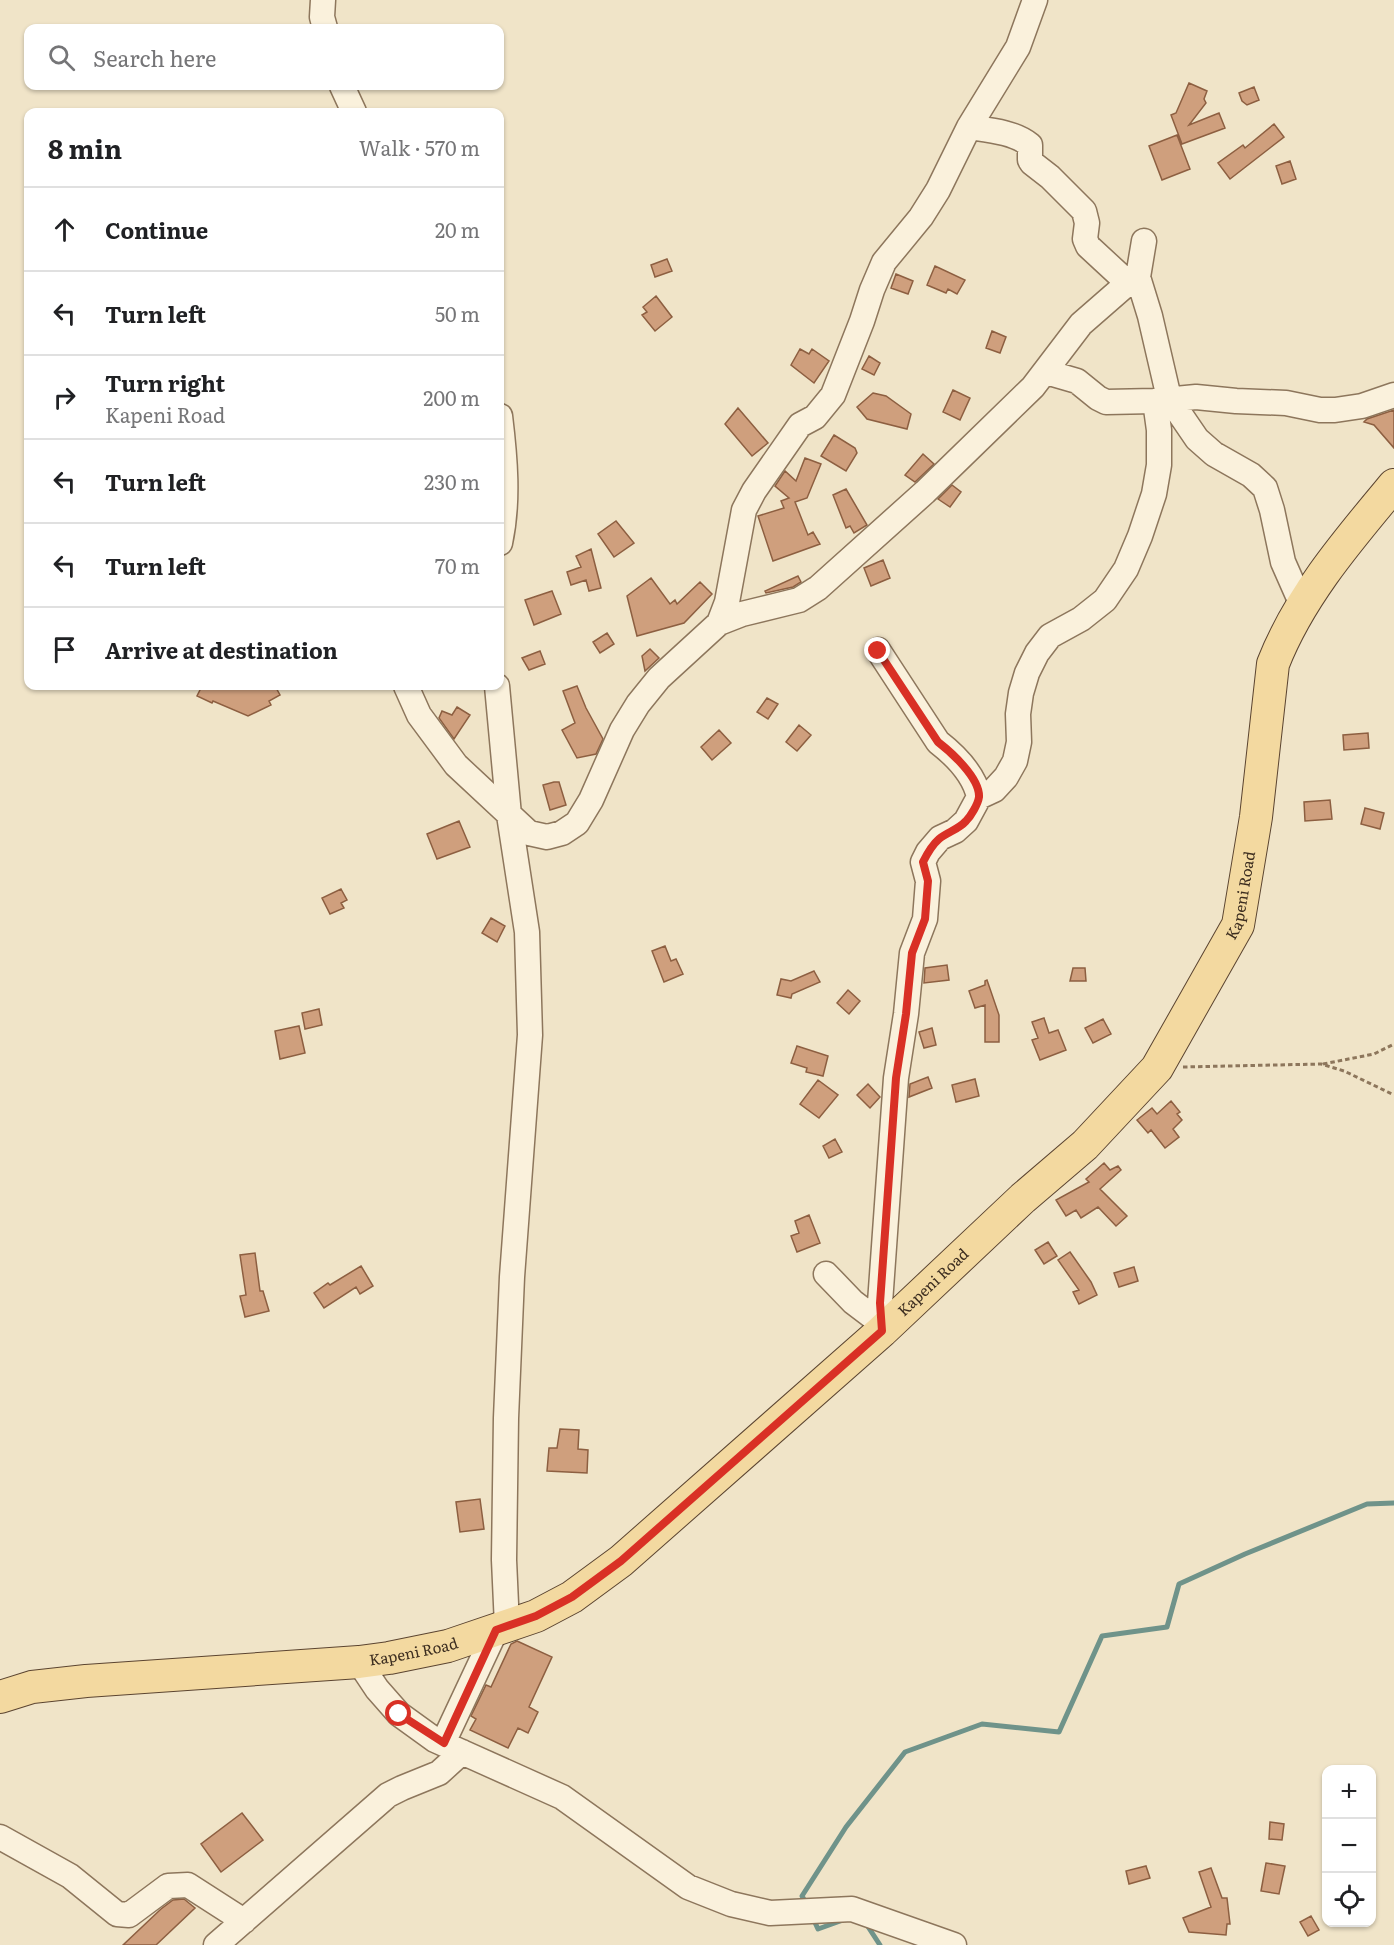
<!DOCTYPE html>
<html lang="en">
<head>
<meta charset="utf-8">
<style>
	:root { --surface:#fff; --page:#f2f2f2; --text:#202124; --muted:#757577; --line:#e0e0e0 }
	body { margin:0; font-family:Literata,serif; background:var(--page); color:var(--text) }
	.controls { position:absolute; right:18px; bottom:18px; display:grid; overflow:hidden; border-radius:12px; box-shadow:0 2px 4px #0004 }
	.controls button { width:54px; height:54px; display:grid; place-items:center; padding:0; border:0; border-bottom:2px solid var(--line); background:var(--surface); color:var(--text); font:30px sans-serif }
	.stop { position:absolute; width:18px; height:18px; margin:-14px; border:4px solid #d93025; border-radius:50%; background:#fff }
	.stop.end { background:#d93025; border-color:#fff; box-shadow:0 2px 6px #0008 }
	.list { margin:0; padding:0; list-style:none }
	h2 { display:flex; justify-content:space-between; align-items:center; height:78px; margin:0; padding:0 24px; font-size:26px }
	h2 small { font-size:20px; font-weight:400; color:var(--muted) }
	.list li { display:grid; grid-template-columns:39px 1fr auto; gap:18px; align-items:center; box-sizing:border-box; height:84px; padding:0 24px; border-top:2px solid var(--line) }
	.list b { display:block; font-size:22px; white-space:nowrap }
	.list p { margin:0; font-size:20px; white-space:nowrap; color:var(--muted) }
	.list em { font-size:20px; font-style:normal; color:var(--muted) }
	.icon { flex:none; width:33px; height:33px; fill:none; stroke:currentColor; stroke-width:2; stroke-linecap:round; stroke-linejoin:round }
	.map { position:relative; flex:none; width:1394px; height:1945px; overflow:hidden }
	.search { position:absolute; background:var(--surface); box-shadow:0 2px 4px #0004; left:24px; top:24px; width:480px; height:66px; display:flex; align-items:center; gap:15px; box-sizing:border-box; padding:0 21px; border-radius:12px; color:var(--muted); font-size:22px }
	.panel { position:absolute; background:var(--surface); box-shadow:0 2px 4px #0004; left:24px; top:108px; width:480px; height:582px; border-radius:12px }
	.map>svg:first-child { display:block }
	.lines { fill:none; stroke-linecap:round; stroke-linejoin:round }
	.stream { stroke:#6f938a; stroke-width:5 }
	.building { fill:#cf9f7d; stroke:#8d5f41; stroke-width:1.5 }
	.minor-casing { stroke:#8d765c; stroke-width:27 }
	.major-casing { stroke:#5b4430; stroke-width:34 }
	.path { stroke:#8d765c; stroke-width:3; stroke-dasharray:4.5 3; stroke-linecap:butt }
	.minor { stroke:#faf1dc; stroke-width:24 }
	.major { stroke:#f3d9a0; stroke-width:32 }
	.route { stroke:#d93025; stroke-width:8 }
	.labels { text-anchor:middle; stroke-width:4.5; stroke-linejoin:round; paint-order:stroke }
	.street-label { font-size:15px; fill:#3d2e20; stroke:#f7eed8 }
</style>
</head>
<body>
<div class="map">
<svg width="1394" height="1945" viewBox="0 0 1394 1945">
	<rect width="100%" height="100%" fill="#f0e4c8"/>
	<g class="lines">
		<path class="stream" d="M 807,1905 L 802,1896 L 846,1827 L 905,1752 L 982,1724 L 1059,1732 L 1102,1636 L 1167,1627 L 1179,1584 L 1245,1554 L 1367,1504 L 1394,1503
			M 812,1916 L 818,1929 L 843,1920
			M 865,1922 L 880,1945"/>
	</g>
	<path class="building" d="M 1189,83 L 1207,91 L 1204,99 L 1206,103 L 1189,125 L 1219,113 L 1225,128 L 1182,144 L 1171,115 L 1176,113 Z
		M 1254,87 L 1259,100 L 1247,105 L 1242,101 L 1239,93 Z
		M 1274,124 L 1284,137 L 1230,179 L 1218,163 L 1243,145 L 1245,148 Z
		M 1177,135 L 1190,169 L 1162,180 L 1149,146 Z
		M 1290,161 L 1296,179 L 1282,184 L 1276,166 Z
		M 667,259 L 672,271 L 655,277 L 651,265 Z
		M 935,266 L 965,280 L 957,294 L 948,289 L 946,293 L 927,285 Z
		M 896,274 L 913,281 L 908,294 L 891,288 Z
		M 656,296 L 672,317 L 655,331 L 642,315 L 647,312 L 643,307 Z
		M 992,331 L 1006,337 L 1000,353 L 986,348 Z
		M 800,349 L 809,354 L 812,349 L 829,361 L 814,383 L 791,365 Z
		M 869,356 L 880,363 L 874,375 L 862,369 Z
		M 953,390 L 970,398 L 960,420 L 943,412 Z
		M 873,393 L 886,396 L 911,414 L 907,429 L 867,419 L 857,407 Z
		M 738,408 L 768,443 L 752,456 L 725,424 Z
		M 1394,410 L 1394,448 L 1374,425 L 1364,422 L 1367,419 Z
		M 834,435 L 855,448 L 857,453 L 846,471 L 821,456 Z
		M 923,454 L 934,464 L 915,482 L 905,475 Z
		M 805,458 L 821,464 L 807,498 L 795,502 L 808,535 L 813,532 L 820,544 L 773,561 L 758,516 L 784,508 L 781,501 L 789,498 L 775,486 L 785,471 L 796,481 Z
		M 952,485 L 961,492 L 950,507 L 938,499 Z
		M 846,489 L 867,525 L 854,533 L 850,526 L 846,528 L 833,495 Z
		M 616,521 L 634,543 L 614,557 L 598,534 Z
		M 591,549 L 601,588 L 589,591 L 586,580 L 571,585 L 567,572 L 581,567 L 576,556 Z
		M 883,560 L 890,578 L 871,586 L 864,568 Z
		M 798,576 L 801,582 L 793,587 L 766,593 L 765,591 Z
		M 651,578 L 670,604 L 675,600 L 677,604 L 700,582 L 712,594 L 684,623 L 637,636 L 627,596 Z
		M 552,591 L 561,614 L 534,625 L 525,600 Z
		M 607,633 L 614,644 L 600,653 L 593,642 Z
		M 650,649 L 659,658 L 645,671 L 642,656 Z
		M 540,651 L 545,664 L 529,670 L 522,658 Z
		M 202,686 L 275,686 L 280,695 L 269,701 L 271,705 L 248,716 L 213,701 L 212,703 L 197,696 Z
		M 577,686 L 586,708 L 603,739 L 596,754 L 577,758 L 562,730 L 575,723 L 563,691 Z
		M 767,698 L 778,704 L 768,719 L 757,712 Z
		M 457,707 L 470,715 L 454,739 L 439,718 L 442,711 L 452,715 Z
		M 799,725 L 811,735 L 797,751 L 786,742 Z
		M 719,730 L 731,743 L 712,760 L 701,747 Z
		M 1368,733 L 1369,748 L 1344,750 L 1343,735 Z
		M 554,782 L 559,782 L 566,805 L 550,810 L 543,785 Z
		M 1330,800 L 1332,819 L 1305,821 L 1304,802 Z
		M 1365,808 L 1384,813 L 1380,829 L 1361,824 Z
		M 459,821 L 470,847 L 437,859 L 427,834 Z
		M 341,889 L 347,900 L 341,903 L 344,908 L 330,914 L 322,898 Z
		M 491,918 L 505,926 L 497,942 L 482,933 Z
		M 665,946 L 671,961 L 676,959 L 683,974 L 664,982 L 652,951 Z
		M 947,965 L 949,980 L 924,983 L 925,968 Z
		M 1073,968 L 1085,968 L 1086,981 L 1070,981 Z
		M 814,971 L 820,982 L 792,994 L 791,998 L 777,995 L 781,979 L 791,981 Z
		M 987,980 L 999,1015 L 999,1042 L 985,1042 L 985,1005 L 975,1008 L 969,991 L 985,985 L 985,981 Z
		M 848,990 L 860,1001 L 849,1014 L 837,1003 Z
		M 319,1009 L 322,1025 L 305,1029 L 302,1013 Z
		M 1044,1018 L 1049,1033 L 1058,1030 L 1066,1050 L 1040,1060 L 1032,1040 L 1038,1038 L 1032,1022 Z
		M 1103,1019 L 1111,1034 L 1093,1043 L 1085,1028 Z
		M 299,1026 L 305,1053 L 280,1059 L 275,1031 Z
		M 932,1028 L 936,1045 L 924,1048 L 919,1032 Z
		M 797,1046 L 828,1056 L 823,1076 L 806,1072 L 807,1068 L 791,1063 Z
		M 928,1077 L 932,1088 L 909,1097 L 910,1084 Z
		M 975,1079 L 979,1096 L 956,1102 L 952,1085 Z
		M 818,1080 L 838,1095 L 819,1118 L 800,1104 Z
		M 868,1084 L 880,1097 L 870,1108 L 857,1095 Z
		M 1171,1101 L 1180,1112 L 1177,1114 L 1182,1120 L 1173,1129 L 1179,1137 L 1165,1148 L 1151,1130 L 1148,1133 L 1137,1120 L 1152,1108 L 1157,1114 Z
		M 835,1139 L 842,1152 L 829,1158 L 823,1146 Z
		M 1104,1163 L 1110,1170 L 1118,1166 L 1121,1170 L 1100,1189 L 1127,1216 L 1116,1226 L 1098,1207 L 1081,1218 L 1076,1210 L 1066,1216 L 1056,1200 L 1089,1182 L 1086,1179 Z
		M 809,1215 L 820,1243 L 797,1252 L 791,1236 L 799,1233 L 795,1221 Z
		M 1048,1242 L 1057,1256 L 1044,1264 L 1035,1250 Z
		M 1070,1252 L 1091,1282 L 1097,1295 L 1079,1304 L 1073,1292 L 1079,1290 L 1058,1260 Z
		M 255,1253 L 260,1291 L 263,1291 L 269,1311 L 245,1317 L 240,1296 L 246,1295 L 240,1255 Z
		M 361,1266 L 373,1286 L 360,1294 L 356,1287 L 324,1308 L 314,1293 L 328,1283 L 330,1285 Z
		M 1134,1267 L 1138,1281 L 1119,1287 L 1114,1273 Z
		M 560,1429 L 579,1430 L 578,1449 L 588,1450 L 587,1473 L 547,1471 L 549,1448 L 557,1448 Z
		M 480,1499 L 484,1529 L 460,1532 L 456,1502 Z
		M 517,1641 L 552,1657 L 529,1707 L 538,1712 L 528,1733 L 518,1728 L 508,1748 L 470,1730 L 476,1719 L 471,1716 L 486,1685 L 491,1687 L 511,1644 Z
		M 242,1813 L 263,1840 L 221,1872 L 201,1844 Z
		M 1270,1822 L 1284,1824 L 1282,1840 L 1269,1839 Z
		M 1266,1863 L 1285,1866 L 1279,1894 L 1261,1891 Z
		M 1146,1866 L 1150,1878 L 1129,1884 L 1126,1871 Z
		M 1211,1868 L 1222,1898 L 1227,1898 L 1230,1924 L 1227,1924 L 1226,1935 L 1189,1932 L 1183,1918 L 1211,1907 L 1199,1872 Z
		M 184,1899 L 195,1908 L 156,1945 L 123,1945 L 161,1909 L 173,1900 Z
		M 1311,1916 L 1319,1930 L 1308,1936 L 1300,1922 Z"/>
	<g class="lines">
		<defs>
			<path id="minor" d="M 323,0 L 322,17 L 325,28
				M 342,86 L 354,112
				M 969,127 C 989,130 1014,132 1030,145 L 1030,160 L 1032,163 L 1050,177 L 1084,211 L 1087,223 L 1085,239 L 1088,246 L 1128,283
				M 1144,241 L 1138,277 L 1150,316 L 1169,398 L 1197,439 L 1214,454 L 1251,475 L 1265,488 L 1272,510 L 1283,562 L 1302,605
				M 1046,372 L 1077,381 L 1098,398 L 1106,402 L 1155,401 L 1196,397 L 1236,401 L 1286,403 L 1320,410 L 1335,410 L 1362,406 L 1394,395
				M 500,416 C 505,457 509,501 500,543
				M 719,623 L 742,614 L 799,600 L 818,588 L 925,492 L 1033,387 L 1081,324 L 1128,283 L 1138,277
				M 878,650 L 938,742 C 956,756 974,774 979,797
				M 406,686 L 419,715 L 456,765 L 529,833 L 547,837 L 562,833 L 577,823 L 591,800 L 622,730 L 638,704 L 659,678 L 719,623 L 727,602 L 744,510 L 754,491 L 800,425 L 815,417 L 833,395 L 862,321 L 872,290 L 884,262 L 921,217 L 938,190 L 969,127 L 1018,47 L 1035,0
				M 497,686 L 509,815 L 527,932 L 530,1035 L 512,1277 L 506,1418 L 504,1560 L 507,1626
				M 826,1274 L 853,1302 L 882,1324
				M 882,1331 L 880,1303 L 896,1078 L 906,1014 L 912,953 L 925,919 L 928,881 L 923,862 L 928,852 L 940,838 L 955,831 L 966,821 L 979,797 L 994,790 L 1006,777 L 1015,761 L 1019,742 L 1018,714 L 1021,693 L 1027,673 L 1037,653 L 1050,636 L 1081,619 L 1105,600 L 1126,569 L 1140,536 L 1154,494 L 1159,465 L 1159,430 L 1155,401
				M 359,1662 L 377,1689 L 399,1714 L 435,1740 L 562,1797 L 688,1887 L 731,1904 L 770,1913 L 852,1909 L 954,1945
				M 443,1743 L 496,1630
				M 0,1837 L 70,1876 L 117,1914 L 129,1915 L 168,1886 L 188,1885 L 244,1921
				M 216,1945 L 388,1795 L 402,1788 L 439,1773 L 462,1752"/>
			<g id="major">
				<path id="s1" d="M 0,1697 L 32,1687 L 86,1681 L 359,1662 L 389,1658 L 448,1646 L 536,1616 L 572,1597 L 621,1561 L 882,1331 L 1023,1198 L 1085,1145 L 1157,1068 L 1238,925 L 1256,817 L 1273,664 C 1299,597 1348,540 1394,485"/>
			</g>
		</defs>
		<use href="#minor" class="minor-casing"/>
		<use href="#major" class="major-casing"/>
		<path class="path" d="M 1323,1064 L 1374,1054 L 1394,1044
			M 1183,1067 L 1321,1064 L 1344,1071 L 1394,1095"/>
		<use href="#minor" class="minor"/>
		<use href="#major" class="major"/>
	</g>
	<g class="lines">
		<path class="route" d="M 399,1714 L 444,1743 L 496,1630 L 536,1616 L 572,1597 L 621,1561 L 882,1331 L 880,1303 L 896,1078 L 906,1014 L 912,953 L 925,919 L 928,881 L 923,862 C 927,854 932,845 939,839 C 947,832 958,830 966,821 C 971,816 978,804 979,797 C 980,778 951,752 938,742 L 878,651"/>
	</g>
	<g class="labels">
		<g class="street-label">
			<text dy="5" stroke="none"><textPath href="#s1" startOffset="1569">Kapeni Road</textPath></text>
			<text dy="5" stroke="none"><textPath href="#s1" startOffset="1065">Kapeni Road</textPath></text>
			<text dy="5" stroke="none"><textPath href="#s1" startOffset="417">Kapeni Road</textPath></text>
		</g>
	</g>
</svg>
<div class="controls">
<button>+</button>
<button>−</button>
<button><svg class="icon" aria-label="locate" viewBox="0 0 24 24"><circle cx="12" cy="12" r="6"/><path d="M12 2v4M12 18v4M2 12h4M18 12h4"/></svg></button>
</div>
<div class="stop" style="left:399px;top:1714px"></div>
<div class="stop end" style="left:878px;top:651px"></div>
<div class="search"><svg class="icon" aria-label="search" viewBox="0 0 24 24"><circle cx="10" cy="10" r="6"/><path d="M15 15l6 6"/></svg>Search here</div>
<section class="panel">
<h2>8 min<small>Walk · 570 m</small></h2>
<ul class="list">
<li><svg class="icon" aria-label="ahead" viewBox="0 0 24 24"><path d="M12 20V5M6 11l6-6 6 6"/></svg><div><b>Continue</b></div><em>20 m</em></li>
<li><svg class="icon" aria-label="left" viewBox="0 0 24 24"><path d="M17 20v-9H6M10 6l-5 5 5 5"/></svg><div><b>Turn left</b></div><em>50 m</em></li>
<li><svg class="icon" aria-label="right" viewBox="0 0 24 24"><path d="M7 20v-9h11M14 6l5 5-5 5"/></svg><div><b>Turn right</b><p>Kapeni Road</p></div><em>200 m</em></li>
<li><svg class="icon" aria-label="left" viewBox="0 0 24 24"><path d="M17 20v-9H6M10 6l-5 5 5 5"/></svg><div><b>Turn left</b></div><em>230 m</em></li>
<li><svg class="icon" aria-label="left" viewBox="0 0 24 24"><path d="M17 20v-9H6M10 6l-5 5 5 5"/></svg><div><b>Turn left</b></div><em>70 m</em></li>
<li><svg class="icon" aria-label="arrive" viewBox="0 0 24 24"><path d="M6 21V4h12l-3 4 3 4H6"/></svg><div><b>Arrive at destination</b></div></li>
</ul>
</section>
</div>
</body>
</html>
